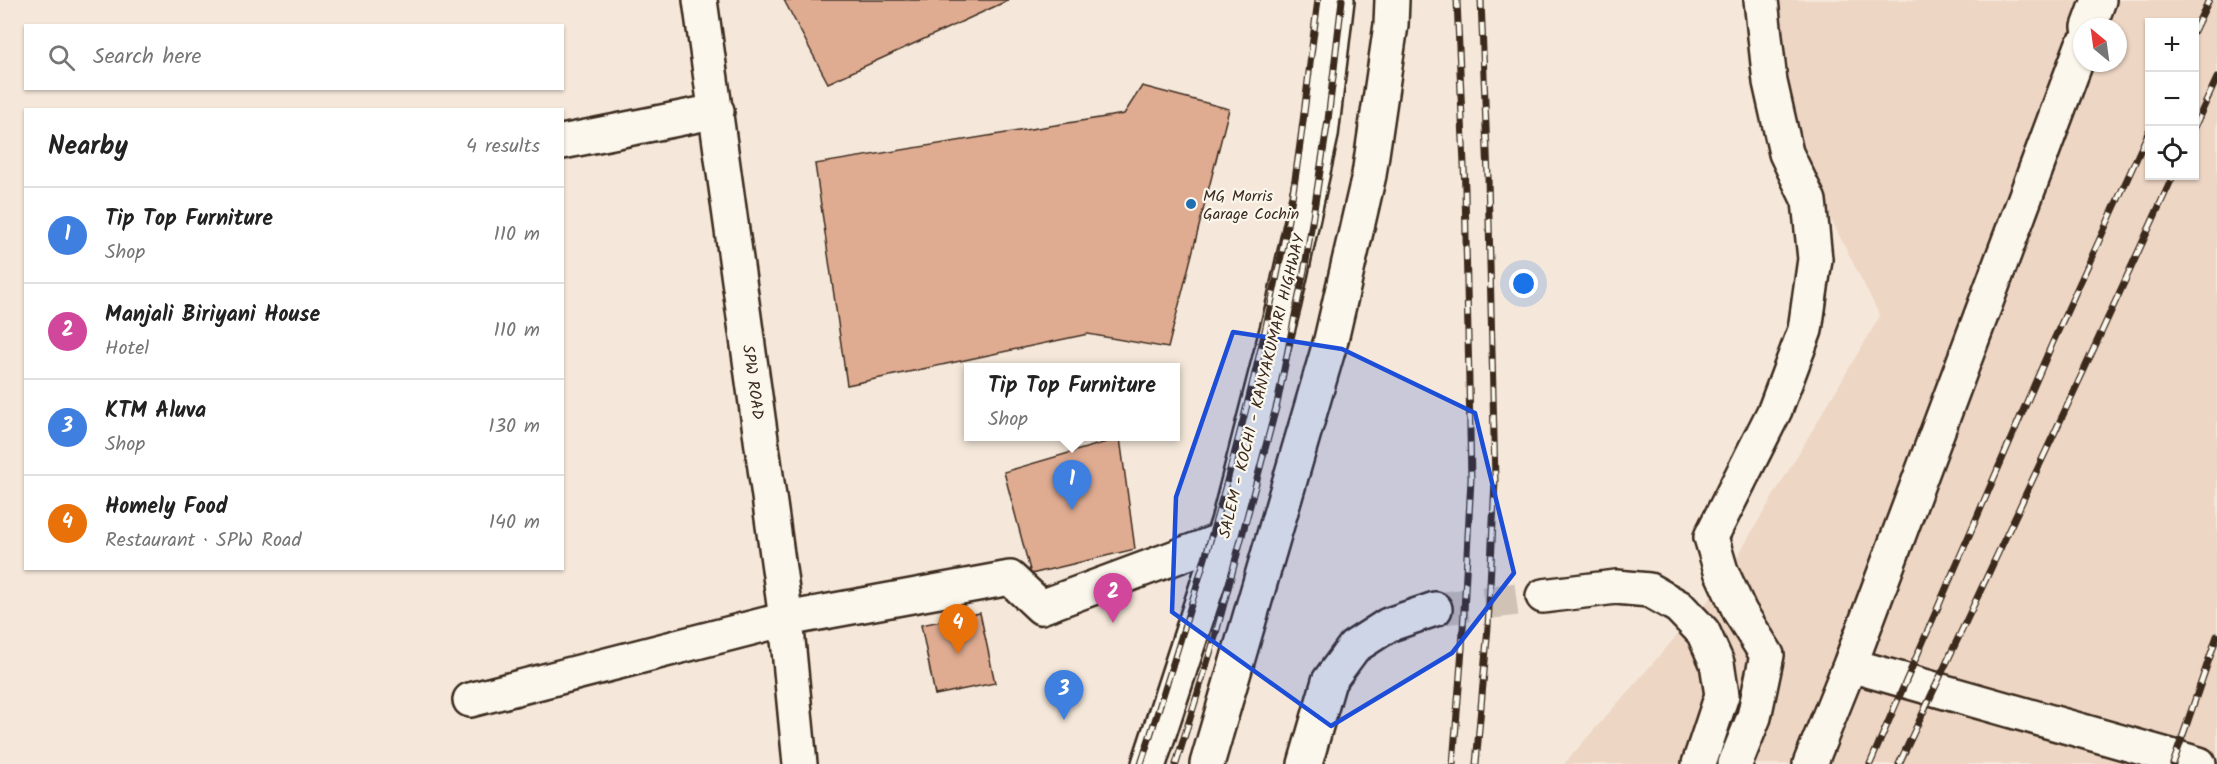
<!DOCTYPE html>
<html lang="en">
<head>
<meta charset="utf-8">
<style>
	:root { --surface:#fff; --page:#f6f6f6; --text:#222; --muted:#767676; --line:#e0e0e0; --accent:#111827 }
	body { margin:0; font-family:Kalam,sans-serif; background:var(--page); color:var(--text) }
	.controls { position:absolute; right:18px; top:18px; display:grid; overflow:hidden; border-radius:0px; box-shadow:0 2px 4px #0004 }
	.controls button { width:54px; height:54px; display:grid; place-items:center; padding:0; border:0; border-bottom:2px solid var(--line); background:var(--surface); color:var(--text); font:30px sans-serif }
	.compass { position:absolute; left:2073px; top:18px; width:54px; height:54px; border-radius:50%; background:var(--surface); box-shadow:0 2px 4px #0004; rotate:331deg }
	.you { position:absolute; left:1524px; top:284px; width:21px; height:21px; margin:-15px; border:4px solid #fff; border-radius:50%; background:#1a73e8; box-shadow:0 0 0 9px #1a73e833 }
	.badge { display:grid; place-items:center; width:39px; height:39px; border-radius:50%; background:var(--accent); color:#fff; font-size:20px; font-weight:700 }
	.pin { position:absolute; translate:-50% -50px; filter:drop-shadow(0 2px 3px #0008) }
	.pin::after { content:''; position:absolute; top:32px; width:21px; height:18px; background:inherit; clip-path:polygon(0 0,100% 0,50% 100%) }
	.popup { position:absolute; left:964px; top:363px; width:216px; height:78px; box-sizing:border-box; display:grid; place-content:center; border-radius:0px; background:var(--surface); filter:drop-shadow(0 2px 4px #0005); font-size:20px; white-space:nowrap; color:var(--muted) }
	.popup b { font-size:22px; color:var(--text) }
	.popup::after { content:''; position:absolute; left:50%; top:100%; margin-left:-12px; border:12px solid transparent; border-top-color:var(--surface) }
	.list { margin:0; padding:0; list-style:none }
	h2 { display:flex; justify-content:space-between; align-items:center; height:78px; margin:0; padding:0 24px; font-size:26px }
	h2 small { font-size:20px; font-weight:400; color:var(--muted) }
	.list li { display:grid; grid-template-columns:39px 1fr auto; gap:18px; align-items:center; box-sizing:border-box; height:96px; padding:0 24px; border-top:2px solid var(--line) }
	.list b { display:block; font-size:22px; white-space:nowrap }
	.list p { margin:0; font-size:20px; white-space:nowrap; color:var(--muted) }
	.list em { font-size:20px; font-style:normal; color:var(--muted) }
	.icon { flex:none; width:33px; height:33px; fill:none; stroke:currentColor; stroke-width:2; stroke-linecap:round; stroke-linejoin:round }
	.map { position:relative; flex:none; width:2217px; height:764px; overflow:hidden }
	.search { position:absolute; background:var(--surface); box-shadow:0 2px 4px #0004; left:24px; top:24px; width:540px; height:66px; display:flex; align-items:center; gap:15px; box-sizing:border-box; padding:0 21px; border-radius:0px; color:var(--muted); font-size:22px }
	.panel { position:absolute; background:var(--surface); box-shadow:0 2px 4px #0004; left:24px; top:108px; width:540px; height:462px; border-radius:0px }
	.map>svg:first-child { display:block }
	.built { fill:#eed6c4; fill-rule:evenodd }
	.building { fill:#dfac92; stroke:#3b2a1e; stroke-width:1.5 }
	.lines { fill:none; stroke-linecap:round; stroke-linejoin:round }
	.minor-tunnel { stroke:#d0c2b4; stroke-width:33; stroke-dasharray:33 16; stroke-linecap:butt }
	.minor-casing { stroke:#3b2a1e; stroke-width:38 }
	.highway-casing { stroke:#3b2a1e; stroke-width:38 }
	.minor { stroke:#fbf7ec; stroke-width:33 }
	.highway { stroke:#fbf7ec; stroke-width:33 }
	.rail-casing { stroke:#3b2a1e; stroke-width:7 }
	.rail { stroke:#fbf7ec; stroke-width:4.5; stroke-dasharray:14; stroke-linecap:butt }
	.marked { fill:#1d4ed8; fill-opacity:0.2; stroke:#1d4ed8; stroke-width:4.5; stroke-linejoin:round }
	.poi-dot { fill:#1f6fb2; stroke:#fbf7ec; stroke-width:2 }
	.labels { text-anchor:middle; stroke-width:4.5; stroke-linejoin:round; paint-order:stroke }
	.poi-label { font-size:16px; fill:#3b2a1e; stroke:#fbf7ec; text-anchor:start }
	.street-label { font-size:16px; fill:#3b2a1e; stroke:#fbf7ec }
</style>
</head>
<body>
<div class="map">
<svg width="2217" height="764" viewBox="0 0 2217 764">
	<rect width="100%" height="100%" fill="#f5e8da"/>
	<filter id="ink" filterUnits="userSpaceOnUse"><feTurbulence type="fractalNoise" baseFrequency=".0167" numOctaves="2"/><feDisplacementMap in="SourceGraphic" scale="12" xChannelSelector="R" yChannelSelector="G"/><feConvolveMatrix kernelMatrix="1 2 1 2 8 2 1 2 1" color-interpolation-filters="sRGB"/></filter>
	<g filter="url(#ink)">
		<path class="built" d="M 1771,0 L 2217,0 L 2217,764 L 1564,764 L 1718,589 L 1880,316 L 1785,129 ZM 2150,22 L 2194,22 L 2194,176 L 2150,176 ZM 2082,27 L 2118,27 L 2118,63 L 2082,63 Z"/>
		<path class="building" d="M 784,0 L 1009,0 L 828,83 Z
			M 1142,86 L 1229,109 L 1168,348 L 1088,334 L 847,385 L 815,164 L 1124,114 Z
			M 1120,438 L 1135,549 L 1031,574 L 1004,472 Z
			M 980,613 L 995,683 L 935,695 L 921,625 Z"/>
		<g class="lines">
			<path class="minor-tunnel" d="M 1435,609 L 1543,596"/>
			<defs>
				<path id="minor" d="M 700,0 L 786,619 L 800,764
					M 2089,27 L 2099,0
					M 562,142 L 717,111
					M 1543,596 L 1616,587 L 1649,590 L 1679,607 L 1703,632 L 1717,663 L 1722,695 L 1699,764
					M 1850,665 L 2199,764
					M 470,700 L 786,619 L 1010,578 L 1041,607 L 1222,540
					M 1305,764 L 1329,681 L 1354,647 L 1388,625 L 1435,609
					M 1735,764 L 1754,717 L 1767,655 L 1740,612 L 1721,571 L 1711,537 L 1775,410 L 1805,330 L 1815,259 L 1809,201 L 1786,153 L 1770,82 L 1761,0
					M 1810,764 L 1850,665 L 2082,46"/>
				<path id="highway" d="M 1149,764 L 1228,522 L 1284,303 L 1321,135 L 1337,0
					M 1207,764 L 1331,340 L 1369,175 L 1391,25 L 1392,0"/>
			</defs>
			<use href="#minor" class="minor-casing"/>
			<use href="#highway" class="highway-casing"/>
			<use href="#minor" class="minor"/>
			<use href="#highway" class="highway"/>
			<defs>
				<path id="rail" d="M 2194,31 L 2209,0
					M 2194,128 L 2217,78
					M 1141,764 C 1201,579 1258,390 1292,198 C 1303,133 1309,66 1318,0
					M 1176,764 L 1215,637 L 1277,404 L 1306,261 L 1328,120 L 1342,0
					M 1453,764 L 1462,649 L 1471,479 L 1465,189 L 1457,0
					M 1476,764 L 1488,627 L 1495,480 L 1488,177 L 1481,0
					M 1870,764 L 2052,344 L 2150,129
					M 1899,764 L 2084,370 L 2173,176
					M 2173,764 L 2217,636"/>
			</defs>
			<use href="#rail" class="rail-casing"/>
			<use href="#rail" class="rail"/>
		</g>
	</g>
	<path class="marked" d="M 1233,332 L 1342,349 L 1475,413 L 1514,573 L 1452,653 L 1331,726 L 1172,612 L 1176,497 Z"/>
	<circle class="poi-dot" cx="1191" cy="204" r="6"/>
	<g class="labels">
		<g class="poi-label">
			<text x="1203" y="201">MG Morris<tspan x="1203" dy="18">Garage Cochin</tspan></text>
		</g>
		<g class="street-label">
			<text transform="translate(754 382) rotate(82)" y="6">SPW ROAD</text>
			<text transform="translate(1261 386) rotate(-76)" y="6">SALEM - KOCHI - KANYAKUMARI HIGHWAY</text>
		</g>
	</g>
</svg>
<div class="controls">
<button>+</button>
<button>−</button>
<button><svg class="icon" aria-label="locate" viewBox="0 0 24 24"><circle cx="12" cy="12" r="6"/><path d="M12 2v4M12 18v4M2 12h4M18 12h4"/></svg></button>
</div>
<svg class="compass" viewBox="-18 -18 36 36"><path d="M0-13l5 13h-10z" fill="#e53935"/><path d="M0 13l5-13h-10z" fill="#767676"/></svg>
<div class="you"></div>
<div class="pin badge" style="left:1072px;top:510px;background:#3f7fe0">1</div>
<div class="popup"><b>Tip Top Furniture</b>Shop</div>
<div class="pin badge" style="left:1113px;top:623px;background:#d1479c">2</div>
<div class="pin badge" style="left:1064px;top:720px;background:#3f7fe0">3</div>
<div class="pin badge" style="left:958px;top:654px;background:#e8710a">4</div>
<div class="search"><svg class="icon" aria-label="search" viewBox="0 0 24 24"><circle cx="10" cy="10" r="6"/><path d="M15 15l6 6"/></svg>Search here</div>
<section class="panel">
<h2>Nearby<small>4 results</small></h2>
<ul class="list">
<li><span class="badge" style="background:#3f7fe0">1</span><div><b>Tip Top Furniture</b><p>Shop</p></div><em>110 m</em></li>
<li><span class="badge" style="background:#d1479c">2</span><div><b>Manjali Biriyani House</b><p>Hotel</p></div><em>110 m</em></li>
<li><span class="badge" style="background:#3f7fe0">3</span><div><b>KTM Aluva</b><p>Shop</p></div><em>130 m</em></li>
<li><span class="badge" style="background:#e8710a">4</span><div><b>Homely Food</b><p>Restaurant · SPW Road</p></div><em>140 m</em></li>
</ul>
</section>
</div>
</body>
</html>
